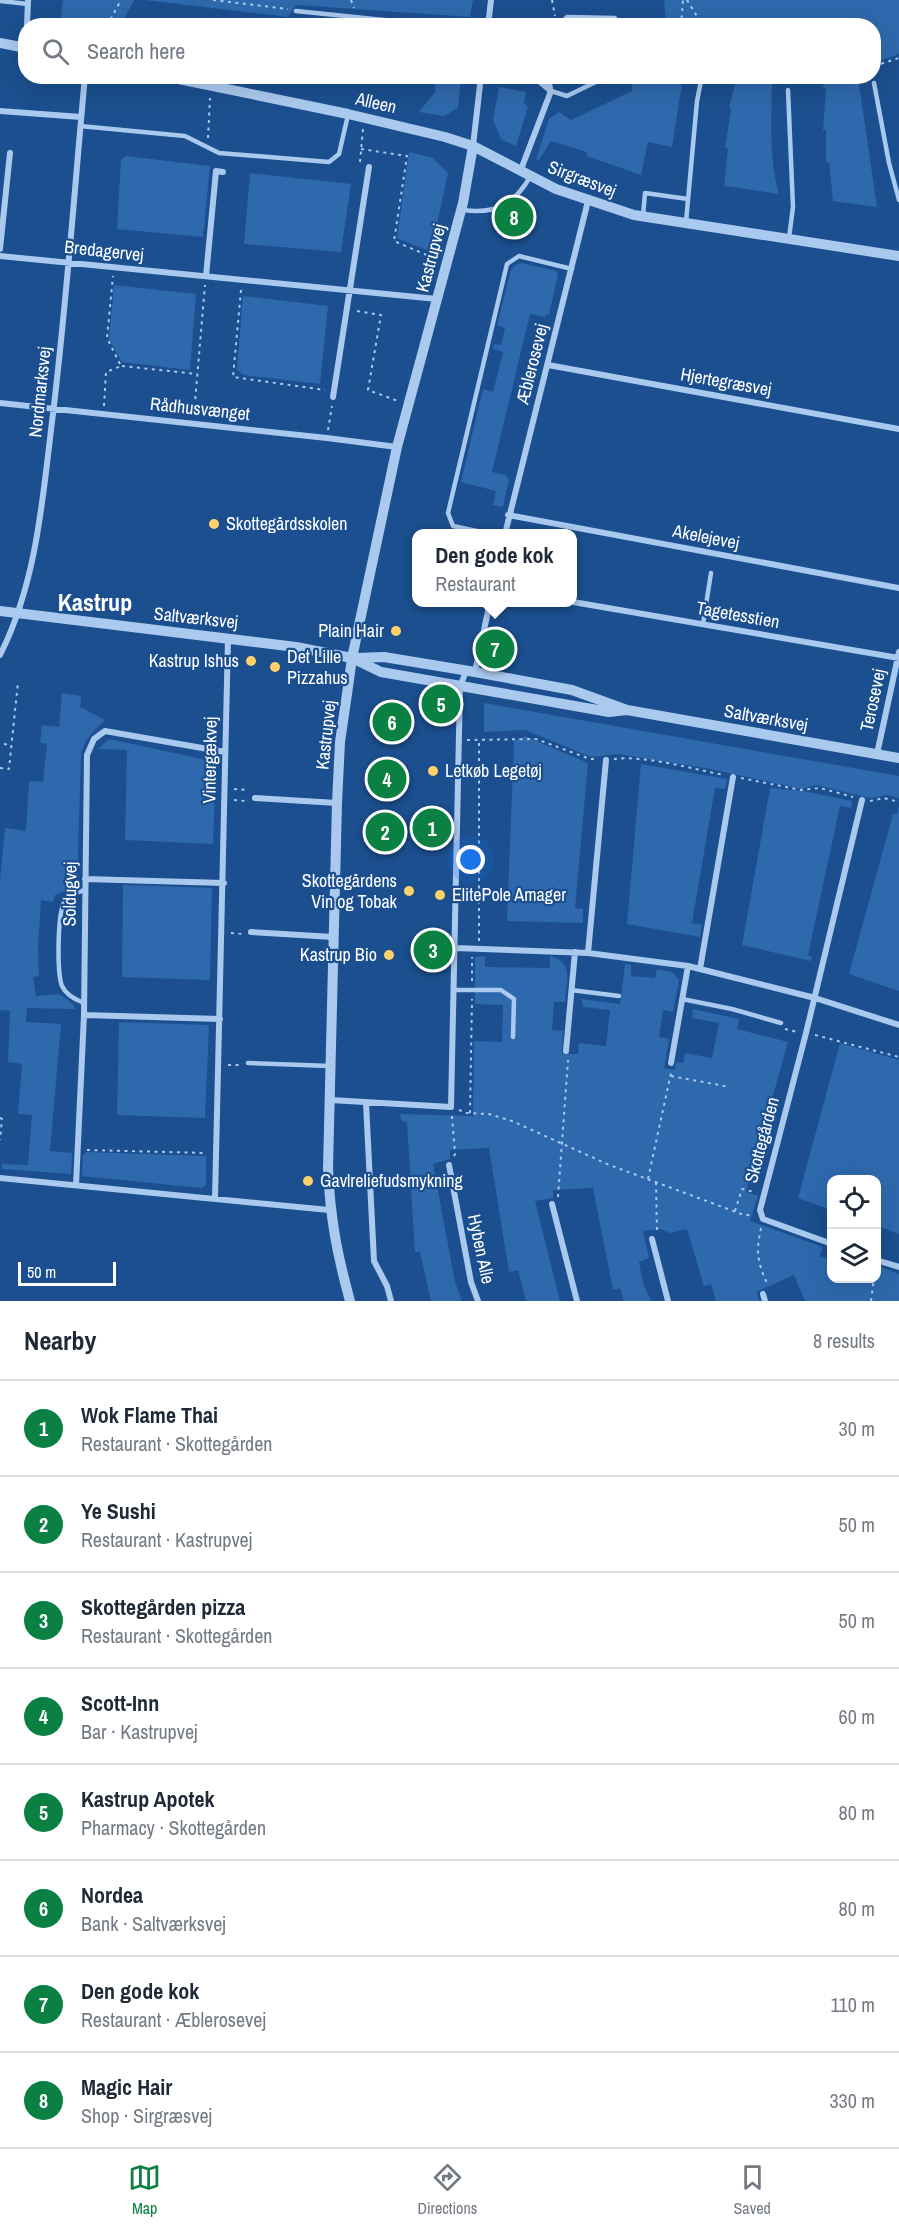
<!DOCTYPE html>
<html lang="en">
<head>
<meta charset="utf-8">
<style>
	:root { --surface:#fff; --page:#f6f6f7; --text:#1f2937; --muted:#747a83; --line:#e0e1e3; --accent:#0b8043 }
	body { margin:0; font-family:"Archivo Narrow",sans-serif; background:var(--page); color:var(--text) }
	.controls { position:absolute; right:18px; bottom:18px; display:grid; overflow:hidden; border-radius:12px; box-shadow:0 6px 24px #0002 }
	.controls button { width:54px; height:54px; display:grid; place-items:center; padding:0; border:0; border-bottom:2px solid var(--line); background:var(--surface); color:var(--text); font:30px sans-serif }
	.scale { position:absolute; left:18px; bottom:15px; width:98px; box-sizing:border-box; padding-left:6px; border:3px solid #fff; border-top:0; font-size:16px; line-height:21px; white-space:nowrap; color:#fff; -webkit-text-stroke:4px #1b4f8f; paint-order:stroke }
	.you { position:absolute; left:471px; top:860px; width:21px; height:21px; margin:-15px; border:4px solid #fff; border-radius:50%; background:#1a73e8; box-shadow:0 0 0 9px #1a73e833 }
	.badge { display:grid; place-items:center; width:39px; height:39px; border-radius:50%; background:var(--accent); color:#fff; font-size:20px; font-weight:700 }
	.pin { position:absolute; translate:-50% -50%; border:3px solid #fff; box-shadow:0 2px 6px #0006 }
	.popup { position:absolute; left:412px; top:529px; width:165px; height:78px; box-sizing:border-box; display:grid; place-content:center; border-radius:12px; background:var(--surface); filter:drop-shadow(0 2px 4px #0005); font-size:20px; white-space:nowrap; color:var(--muted) }
	.popup b { font-size:22px; color:var(--text) }
	.popup::after { content:''; position:absolute; left:50%; top:100%; margin-left:-12px; border:12px solid transparent; border-top-color:var(--surface) }
	.list { margin:0; padding:0; list-style:none }
	h2 { display:flex; justify-content:space-between; align-items:center; height:78px; margin:0; padding:0 24px; font-size:26px }
	h2 small { font-size:20px; font-weight:400; color:var(--muted) }
	.list li { display:grid; grid-template-columns:39px 1fr auto; gap:18px; align-items:center; box-sizing:border-box; height:96px; padding:0 24px; border-top:2px solid var(--line) }
	.list b { display:block; font-size:22px; white-space:nowrap }
	.list p { margin:0; font-size:20px; white-space:nowrap; color:var(--muted) }
	.list em { font-size:20px; font-style:normal; color:var(--muted) }
	.icon { flex:none; width:33px; height:33px; fill:none; stroke:currentColor; stroke-width:2; stroke-linecap:round; stroke-linejoin:round }
	.map { position:relative; flex:none; width:899px; height:1301px; overflow:hidden }
	.search { position:absolute; background:var(--surface); box-shadow:0 6px 24px #0002; left:18px; right:18px; top:18px; height:66px; display:flex; align-items:center; gap:15px; box-sizing:border-box; padding:0 21px; border-radius:24px; color:var(--muted); font-size:22px }
	.sheet { height:846px; background:var(--surface) }
	nav { display:flex; justify-content:space-around; align-items:center; box-sizing:border-box; height:84px; border-top:2px solid var(--line); background:var(--surface); font-size:16px; color:var(--muted) }
	nav a { display:grid; justify-items:center; gap:3px }
	nav .on { color:var(--accent) }
	.map>svg:first-child { display:block }
	.green { fill:#2e69ad }
	.lines { fill:none; stroke-linecap:round; stroke-linejoin:round }
	.path { stroke:#a9c9ee; stroke-width:2; stroke-dasharray:3 4.5; stroke-linecap:butt }
	.service { stroke:#a9c9ee; stroke-width:4.5 }
	.minor { stroke:#a9c9ee; stroke-width:6 }
	.tertiary { stroke:#a9c9ee; stroke-width:10 }
	.poi-dot { fill:#ffd166; stroke:#1b4f8f; stroke-width:2 }
	.labels { text-anchor:middle; stroke-width:4.5; stroke-linejoin:round; paint-order:stroke }
	.street-label { font-size:18px; fill:#fff; stroke:#1b4f8f }
	.poi-label { font-size:18px; fill:#fff; stroke:#1b4f8f; text-anchor:start }
	.district-label { font-size:24px; font-weight:bold; fill:#fff; stroke:#1b4f8f }
</style>
</head>
<body>
<div class="map">
<svg width="899" height="1301" viewBox="0 0 899 1301">
	<rect width="100%" height="100%" fill="#1b4f8f"/>
	<path class="green" d="M 63,0 L 134,0 L 121,25 L 60,25 Z
		M 145,0 L 473,0 L 470,17 L 296,5 L 288,17 Z
		M 664,0 L 899,0 L 899,54 L 874,63 L 874,26 L 640,25 L 666,24 Z
		M 737,76 L 772,77 C 772,115 768,156 779,194 L 726,186 L 724,187 L 728,149 L 725,148 L 731,109 L 729,108 Z
		M 435,77 L 461,77 L 458,108 L 444,116 L 419,112 L 435,92 Z
		M 633,77 L 683,77 L 672,147 L 648,142 L 641,175 L 587,156 L 587,152 L 551,141 L 539,160 L 536,159 L 549,119 L 559,112 L 571,120 L 632,91 Z
		M 824,77 L 858,77 L 877,207 L 833,201 L 829,162 L 826,162 L 826,130 L 823,130 L 826,88 L 823,87 Z
		M 499,87 L 526,92 L 524,103 L 528,107 L 516,146 L 501,139 L 493,120 Z
		M 409,152 L 433,158 L 448,173 L 431,252 L 397,238 Z
		M 126,156 L 210,166 L 203,237 L 117,229 L 121,160 Z
		M 250,173 L 351,184 L 341,252 L 244,244 Z
		M 522,263 L 556,271 L 558,274 L 549,315 L 546,314 L 545,317 L 530,314 L 492,472 L 505,475 L 509,479 L 503,507 L 493,505 L 496,491 L 461,482 L 483,389 L 493,392 L 503,352 L 493,349 L 494,344 L 501,345 L 505,328 L 497,325 L 511,270 L 515,265 Z
		M 114,285 L 196,294 L 190,370 L 122,362 L 109,339 Z
		M 243,296 L 328,306 L 320,384 L 243,375 L 237,369 Z
		M 62,693 L 81,696 L 80,707 L 105,720 C 94,731 85,738 81,754 L 77,886 L 55,895 L 53,902 L 41,900 L 38,947 L 39,976 L 33,977 L 36,996 L 59,994 L 73,1004 L 75,1009 L 27,1008 L 26,1022 L 61,1024 L 50,1151 L 72,1153 L 71,1174 L 2,1169 L 2,1164 L 28,1165 L 32,1115 L 18,1114 L 22,1064 L 8,1062 L 10,1011 L 0,1010 L 0,881 L 5,828 L 26,831 L 29,781 L 43,782 L 47,744 L 40,743 L 42,725 L 59,727 Z
		M 484,703 L 899,776 L 899,798 L 887,795 L 869,798 L 816,785 L 802,789 L 710,769 L 619,754 L 591,757 L 525,730 L 484,732 Z
		M 525,736 L 588,763 L 575,908 L 583,909 L 583,923 L 507,921 L 514,741 Z
		M 109,739 L 216,762 L 213,844 L 125,840 L 127,750 L 98,749 Z
		M 641,764 L 727,779 L 725,789 L 715,788 L 692,923 L 702,925 L 700,937 L 627,924 Z
		M 770,788 L 804,791 L 852,801 L 851,808 L 840,806 L 808,955 L 812,957 L 811,961 L 742,945 Z
		M 899,805 L 899,991 L 849,974 L 893,814 L 897,814 Z
		M 123,885 L 212,888 L 210,980 L 122,977 Z
		M 485,956 L 485,967 L 550,968 L 550,956 C 575,963 566,982 565,1002 L 554,1002 L 552,1030 L 563,1031 L 562,1054 L 578,1054 L 579,1043 L 606,1046 L 610,1010 L 583,1007 L 582,999 L 620,1004 L 625,964 L 631,965 L 631,976 L 655,978 L 657,969 L 672,972 L 679,980 L 673,1012 L 663,1010 L 659,1037 L 669,1039 L 664,1068 L 675,1070 L 676,1062 L 683,1063 L 685,1053 L 712,1058 L 719,1023 L 692,1018 L 693,1009 L 739,1019 L 737,1029 L 788,1042 L 746,1192 L 758,1196 L 750,1221 L 823,1247 L 820,1256 L 831,1260 L 832,1278 L 876,1278 L 881,1267 L 899,1274 L 899,1301 L 805,1301 L 794,1275 L 756,1292 L 760,1301 L 716,1301 L 711,1284 L 704,1286 L 687,1229 L 670,1233 L 661,1229 L 643,1231 L 649,1258 L 639,1262 L 643,1283 L 651,1301 L 624,1301 L 620,1288 L 613,1290 L 593,1188 L 553,1190 L 553,1198 L 535,1201 L 560,1301 L 526,1301 L 518,1270 L 509,1272 L 489,1148 L 450,1150 L 450,1159 L 433,1164 L 455,1282 L 462,1301 L 431,1301 L 420,1252 L 415,1252 L 407,1123 L 401,1120 L 400,1114 L 473,1116 L 474,1041 L 502,1042 L 503,1005 L 475,1004 L 475,957 Z
		M 119,1022 L 209,1025 L 205,1118 L 117,1115 Z
		M 840,1043 L 899,1060 L 899,1234 L 877,1226 L 876,1180 L 832,1180 L 831,1210 L 798,1198 Z
		M 86,1152 L 206,1156 L 206,1185 L 201,1188 L 82,1176 L 83,1156 Z"/>
	<g class="lines">
		<path class="path" d="M 213,0 L 288,9
			M 351,0 L 354,8
			M 552,0 L 555,16
			M 687,0 L 703,26
			M 107,26 L 121,0
			M 681,26 L 683,0
			M 874,66 L 899,58
			M 208,138 L 210,98
			M 361,149 L 407,156 L 394,241 L 436,259
			M 360,162 L 363,129
			M 241,290 L 233,377 L 325,390
			M 357,311 L 381,315 L 368,390 L 398,401
			M 122,366 L 197,374
			M 104,406 L 106,372 L 121,366 L 107,338 L 113,276
			M 194,414 L 205,285
			M 328,430 L 332,406
			M 467,740 L 536,739 L 590,759 L 596,759
			M 4,744 L 11,745
			M 614,759 C 645,755 692,769 724,775
			M 0,768 L 9,769 L 18,682
			M 741,778 L 801,790 L 820,788 L 853,797
			M 234,789 L 249,790
			M 234,800 L 246,801
			M 870,801 L 884,798 L 899,802
			M 231,933 L 243,934
			M 479,941 L 479,740
			M 472,981 L 472,957
			M 785,1029 L 797,1032
			M 815,1035 L 899,1057
			M 228,1065 L 241,1065
			M 671,1076 L 730,1087
			M 459,1110 L 466,1113 L 489,1114 L 512,1121 L 607,1164 L 744,1215 L 751,1215
			M 470,1113 L 472,999
			M 452,1116 L 455,1154 L 453,1158
			M 0,1118 L 2,1119 L 0,1140
			M 87,1150 L 207,1153
			M 648,1179 L 671,1073
			M 656,1182 L 657,1233
			M 558,1197 L 568,1060
			M 735,1211 L 742,1189 L 754,1192
			M 761,1228 C 756,1252 757,1261 767,1283 L 766,1285
			M 871,1301 L 874,1278"/>
		<path class="service" d="M 0,1 L 28,4
			M 296,11 L 443,26
			M 558,26 L 567,17 L 615,18 L 621,26
			M 549,76 L 551,91 L 567,96 L 608,76
			M 874,83 L 889,163 L 899,200
			M 788,90 L 793,207 L 789,238
			M 80,126 L 185,136 L 219,153 L 329,162 L 339,154 L 348,115
			M 463,210 C 496,214 513,206 530,177
			M 643,216 L 645,193 L 688,199
			M 686,222 L 697,101 L 702,76
			M 491,534 L 453,526 L 448,513 L 507,264 L 519,256 L 572,269
			M 703,624 L 711,573
			M 454,990 L 501,990 L 514,999 L 513,1037
			M 571,990 L 619,996
			M 682,999 L 732,1009 L 781,1023
			M 84,1003 C 76,1000 66,995 62,986 C 57,973 57,912 65,901 C 70,894 78,892 85,890
			M 248,1063 L 330,1066"/>
		<path class="minor" d="M 27,26 L 28,0
			M 488,26 L 491,0
			M 511,76 L 539,81 L 551,91 L 520,172
			M 0,111 L 81,117
			M 473,146 L 481,76
			M 0,249 L 10,153
			M 0,256 L 437,299
			M 206,276 L 216,171 L 223,172
			M 548,365 L 899,429
			M 333,397 L 369,167
			M 0,403 L 327,438 L 397,447
			M 508,515 L 899,588
			M 505,534 L 588,201
			M 573,602 L 899,658
			M 0,655 C 35,586 42,506 51,430 C 66,312 74,194 85,76
			M 475,672 L 490,602
			M 877,754 L 899,652
			M 255,798 L 337,803
			M 85,879 L 224,883
			M 251,932 L 333,937
			M 455,948 L 588,953 L 688,966 L 815,998 L 899,1025
			M 588,953 L 606,760
			M 700,969 L 733,777
			M 84,1015 L 220,1019
			M 566,1051 L 575,952
			M 671,1063 L 688,966
			M 330,1100 L 451,1107 L 460,687 L 466,671
			M 366,1103 L 374,1261 L 387,1286 L 391,1301
			M 449,1165 L 471,1282 L 478,1301
			M 0,1178 L 329,1210
			M 76,1185 L 84,1015 L 87,755 L 94,739 L 105,731 L 225,752
			M 215,1199 L 228,638
			M 552,1204 L 577,1301
			M 652,1239 L 668,1301
			M 832,1244 L 763,1219 L 760,1210 L 806,1033 L 862,800
			M 876,1260 L 899,1267
			M 763,1294 L 765,1301"/>
		<path class="tertiary" d="M 0,43 L 26,48
			M 164,76 L 348,114 L 445,137 L 473,146 L 556,189 L 634,215 L 899,256
			M 0,611 L 296,647 L 352,658 L 381,672 L 609,712 L 627,710
			M 355,658 L 384,657 L 475,672 L 572,690 L 627,710 L 899,758
			M 350,1301 C 337,1254 330,1217 328,1168 L 337,803 L 340,742 L 348,687 L 352,658 L 397,447 L 463,203 L 473,146"/>
	</g>
	<g class="poi-dot">
		<circle cx="214" cy="524" r="6"/>
		<circle cx="396" cy="631" r="6"/>
		<circle cx="251" cy="661" r="6"/>
		<circle cx="275" cy="667" r="6"/>
		<circle cx="433" cy="771" r="6"/>
		<circle cx="409" cy="891" r="6"/>
		<circle cx="440" cy="895" r="6"/>
		<circle cx="389" cy="955" r="6"/>
		<circle cx="308" cy="1181" r="6"/>
	</g>
	<g class="labels">
		<g class="street-label">
			<text transform="translate(376 103) rotate(13)" y="6">Alleen</text>
			<text transform="translate(582 179) rotate(21)" y="6">Sirgræsvej</text>
			<text transform="translate(104 251) rotate(6)" y="6">Bredagervej</text>
			<text transform="translate(431 258) rotate(-75)" y="6">Kastrupvej</text>
			<text transform="translate(532 364) rotate(-76)" y="6">Æblerosevej</text>
			<text transform="translate(726 382) rotate(10)" y="6">Hjertegræsvej</text>
			<text transform="translate(40 392) rotate(-84)" y="6">Nordmarksvej</text>
			<text transform="translate(200 409) rotate(6)" y="6">Rådhusvænget</text>
			<text transform="translate(706 537) rotate(11)" y="6">Akelejevej</text>
			<text transform="translate(738 615) rotate(10)" y="6">Tagetesstien</text>
			<text transform="translate(196 618) rotate(6)" y="6">Saltværksvej</text>
			<text transform="translate(873 700) rotate(-78)" y="6">Terosevej</text>
			<text transform="translate(766 718) rotate(10)" y="6">Saltværksvej</text>
			<text transform="translate(326 735) rotate(-84)" y="6">Kastrupvej</text>
			<text transform="translate(210 760) rotate(-89)" y="6">Vintergækvej</text>
			<text transform="translate(70 894) rotate(-89)" y="6">Soldugvej</text>
			<text transform="translate(762 1140) rotate(-75)" y="6">Skottegården</text>
			<text transform="translate(481 1249) rotate(78)" y="6">Hyben Alle</text>
		</g>
		<g class="poi-label">
			<text x="226" y="530">Skottegårdsskolen</text>
			<text x="384" y="637" text-anchor="end">Plain Hair</text>
			<text x="287" y="663">Det Lille<tspan x="287" dy="21">Pizzahus</tspan></text>
			<text x="239" y="667" text-anchor="end">Kastrup Ishus</text>
			<text x="445" y="777">Letkøb Legetøj</text>
			<text x="397" y="887" text-anchor="end">Skottegårdens<tspan x="397" dy="21">Vin og Tobak</tspan></text>
			<text x="452" y="901">ElitePole Amager</text>
			<text x="377" y="961" text-anchor="end">Kastrup Bio</text>
			<text x="320" y="1187">Gavlreliefudsmykning</text>
		</g>
		<g class="district-label">
			<text x="95" y="611">Kastrup</text>
		</g>
	</g>
</svg>
<div class="controls">
<button><svg class="icon" aria-label="locate" viewBox="0 0 24 24"><circle cx="12" cy="12" r="6"/><path d="M12 2v4M12 18v4M2 12h4M18 12h4"/></svg></button>
<button><svg class="icon" aria-label="layers" viewBox="0 0 24 24"><path d="M12 4l9 5-9 5-9-5zM3 14l9 5 9-5"/></svg></button>
</div>
<div class="scale">50 m</div>
<div class="you"></div>
<div class="pin badge" style="left:432px;top:828px">1</div>
<div class="pin badge" style="left:385px;top:832px">2</div>
<div class="pin badge" style="left:433px;top:950px">3</div>
<div class="pin badge" style="left:387px;top:779px">4</div>
<div class="pin badge" style="left:441px;top:704px">5</div>
<div class="pin badge" style="left:392px;top:722px">6</div>
<div class="pin badge" style="left:495px;top:649px">7</div>
<div class="popup"><b>Den gode kok</b>Restaurant</div>
<div class="pin badge" style="left:514px;top:217px">8</div>
<div class="search"><svg class="icon" aria-label="search" viewBox="0 0 24 24"><circle cx="10" cy="10" r="6"/><path d="M15 15l6 6"/></svg>Search here</div>
</div>
<section class="sheet">
<h2>Nearby<small>8 results</small></h2>
<ul class="list">
<li><span class="badge">1</span><div><b>Wok Flame Thai</b><p>Restaurant · Skottegården</p></div><em>30 m</em></li>
<li><span class="badge">2</span><div><b>Ye Sushi</b><p>Restaurant · Kastrupvej</p></div><em>50 m</em></li>
<li><span class="badge">3</span><div><b>Skottegården pizza</b><p>Restaurant · Skottegården</p></div><em>50 m</em></li>
<li><span class="badge">4</span><div><b>Scott-Inn</b><p>Bar · Kastrupvej</p></div><em>60 m</em></li>
<li><span class="badge">5</span><div><b>Kastrup Apotek</b><p>Pharmacy · Skottegården</p></div><em>80 m</em></li>
<li><span class="badge">6</span><div><b>Nordea</b><p>Bank · Saltværksvej</p></div><em>80 m</em></li>
<li><span class="badge">7</span><div><b>Den gode kok</b><p>Restaurant · Æblerosevej</p></div><em>110 m</em></li>
<li><span class="badge">8</span><div><b>Magic Hair</b><p>Shop · Sirgræsvej</p></div><em>330 m</em></li>
</ul>
</section>
<nav>
<a class="on"><svg class="icon" aria-label="map" viewBox="0 0 24 24"><path d="M3 6l6-2 6 2 6-2v14l-6 2-6-2-6 2zM9 4v14M15 6v14"/></svg>Map</a>
<a><svg class="icon" aria-label="directions" viewBox="0 0 24 24"><path d="M12 3l9 9-9 9-9-9zM9 14v-3h6M13 9l2 2-2 2"/></svg>Directions</a>
<a><svg class="icon" aria-label="saved" viewBox="0 0 24 24"><path d="M7 4h10v16l-5-4-5 4z"/></svg>Saved</a>
</nav>
</body>
</html>
